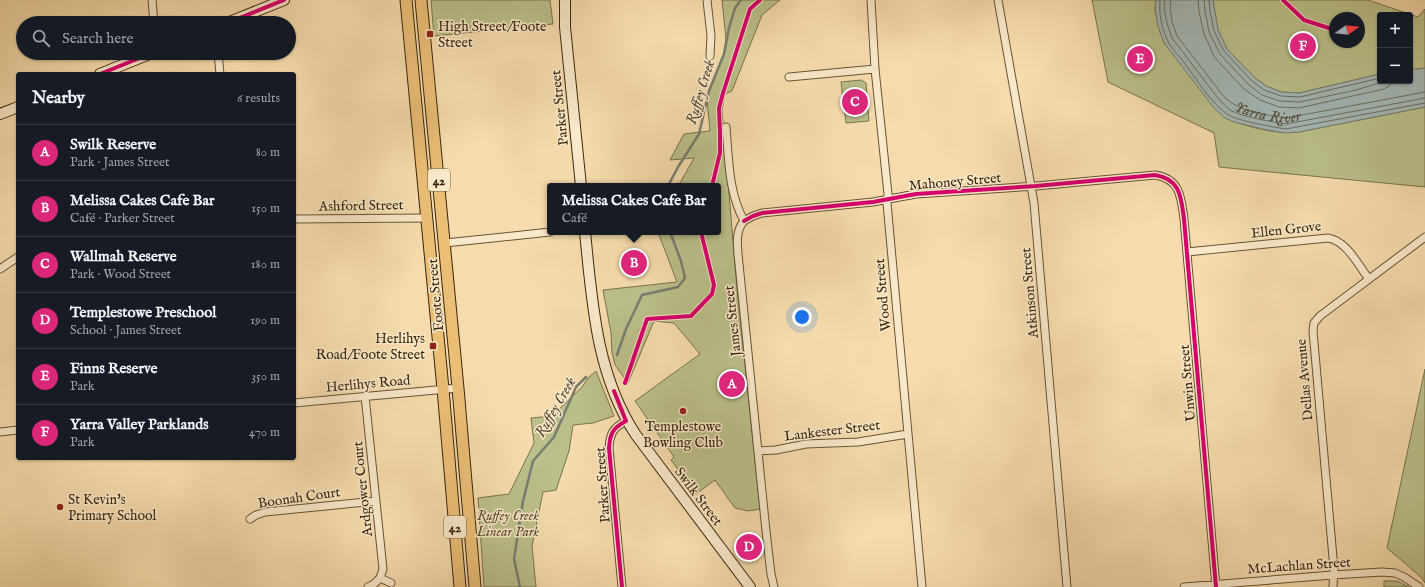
<!DOCTYPE html>
<html lang="en">
<head>
<meta charset="utf-8">
<style>
	:root { --surface:#171b24; --page:#20242c; --text:#f1f3f6; --muted:#9ea1a6; --line:#363941; --accent:#db2777 }
	body { margin:0; font-family:"IM FELL English",serif; background:var(--page); color:var(--text) }
	.controls { position:absolute; right:12px; top:12px; display:grid; overflow:hidden; border-radius:4px; box-shadow:0 1px 3px #0004 }
	.controls button { width:36px; height:36px; display:grid; place-items:center; padding:0; border:0; border-bottom:1px solid var(--line); background:var(--surface); color:var(--text); font:20px sans-serif }
	.compass { position:absolute; left:1329px; top:12px; width:36px; height:36px; border-radius:50%; background:var(--surface); box-shadow:0 1px 3px #0004; rotate:76deg }
	.you { position:absolute; left:802px; top:317px; width:14px; height:14px; margin:-10px; border:3px solid #fff; border-radius:50%; background:#1a73e8; box-shadow:0 0 0 6px #1a73e833 }
	.badge { display:grid; place-items:center; width:26px; height:26px; border-radius:50%; background:var(--accent); color:#fff; font-size:13px; font-weight:700 }
	.pin { position:absolute; translate:-50% -50%; border:2px solid #fff; box-shadow:0 1px 4px #0006 }
	.popup { position:absolute; left:547px; top:183px; width:174px; height:52px; box-sizing:border-box; display:grid; place-content:center; border-radius:4px; background:var(--surface); filter:drop-shadow(0 1px 3px #0005); font-size:13px; white-space:nowrap; color:var(--muted) }
	.popup b { font-size:15px; color:var(--text) }
	.popup::after { content:''; position:absolute; left:50%; top:100%; margin-left:-8px; border:8px solid transparent; border-top-color:var(--surface) }
	.list { margin:0; padding:0; list-style:none }
	h2 { display:flex; justify-content:space-between; align-items:center; height:52px; margin:0; padding:0 16px; font-size:17px }
	h2 small { font-size:13px; font-weight:400; color:var(--muted) }
	.list li { display:grid; grid-template-columns:26px 1fr auto; gap:12px; align-items:center; box-sizing:border-box; height:56px; padding:0 16px; border-top:1px solid var(--line) }
	.list b { display:block; font-size:15px; white-space:nowrap }
	.list p { margin:0; font-size:13px; white-space:nowrap; color:var(--muted) }
	.list em { font-size:13px; font-style:normal; color:var(--muted) }
	.icon { flex:none; width:22px; height:22px; fill:none; stroke:currentColor; stroke-width:2; stroke-linecap:round; stroke-linejoin:round }
	.map { position:relative; flex:none; width:1425px; height:587px; overflow:hidden }
	.search { position:absolute; background:var(--surface); box-shadow:0 1px 3px #0004; left:16px; top:16px; width:280px; height:44px; display:flex; align-items:center; gap:10px; box-sizing:border-box; padding:0 14px; border-radius:22px; color:var(--muted); font-size:15px }
	.panel { position:absolute; background:var(--surface); box-shadow:0 1px 3px #0004; left:16px; top:72px; width:280px; height:388px; border-radius:4px }
	.map>svg:first-child { display:block }
	.green { fill:#bbc08a; stroke:#7a724c; fill-rule:evenodd }
	.water { fill:#a3b8b6; stroke:#797d72 }
	.lines { fill:none; stroke-linecap:round; stroke-linejoin:round }
	.shore { stroke:#6e6e62; stroke-width:1 }
	.stream { stroke:#797d72; stroke-width:2.5 }
	.minor-casing { stroke:#695335; stroke-width:9 }
	.secondary-casing { stroke:#3a250d; stroke-width:12 }
	.primary-casing { stroke:#3a250d; stroke-width:13 }
	.minor { stroke:#f9e8c9; stroke-width:7 }
	.secondary { stroke:#f9e8c9; stroke-width:10 }
	.primary { stroke:#ebbe76; stroke-width:11 }
	.cycleway-casing { stroke:#f9e8c9; stroke-width:6 }
	.cycleway { stroke:#d6006c; stroke-width:4 }
	.poi-dot { fill:#8f2418; stroke:#f9e8c9; stroke-width:1.5 }
	.labels { text-anchor:middle; stroke-width:3; stroke-linejoin:round; paint-order:stroke }
	.shield { fill:#f9e8c9; stroke:#736045; stroke-width:1 }
	.shield-label { font-size:13px; font-weight:bold; fill:#3a250d }
	.poi-label { font-size:14px; fill:#3a250d; stroke:#f9e8c9; text-anchor:start }
	.street-label { font-size:14px; fill:#3a250d; stroke:#f9e8c9 }
	.park-label { font-size:14px; font-style:italic; fill:#5a4c2c; stroke:#f9e8c9 }
	.water-label { font-size:15px; font-style:italic; fill:#544a37; stroke:#f9e8c9 }
</style>
</head>
<body>
<div class="map">
<svg width="1425" height="587" viewBox="0 0 1425 587">
	<rect width="100%" height="100%" fill="#f6dcac"/>
	<filter id="stains"><feTurbulence type="fractalNoise" baseFrequency=".005" numOctaves="4"/><feColorMatrix values="0 0 0 0 .2 0 0 0 0 .09 0 0 0 0 .02 0 0 0 .5 -.17"/></filter>
	<radialGradient id="worn" r=".72"><stop offset=".6" stop-color="#630" stop-opacity="0"/><stop offset="1" stop-color="#630" stop-opacity=".3"/></radialGradient>
	<path class="green" d="M 431,0 L 550,0 L 553,24 L 434,36 Z
		M 722,0 L 780,0 L 762,15 L 732,91 L 725,94 L 722,110 L 737,289 L 760,509 L 748,511 L 735,508 L 715,480 L 696,494 L 671,460 L 674,457 L 635,401 L 700,354 L 674,323 L 654,321 L 628,383 L 615,365 L 612,352 L 611,333 L 603,290 L 677,282 L 658,232 L 718,232 L 718,186 L 653,186 L 680,183 L 694,158 L 670,160 L 684,134 L 710,131 L 707,100 L 709,91 L 724,54 L 726,39 Z
		M 1092,0 L 1156,0 L 1155,9 L 1158,26 L 1164,43 L 1225,118 C 1248,127 1275,135 1299,132 L 1425,107 L 1425,187 L 1219,167 L 1214,133 L 1108,82 Z
		M 1213,0 L 1368,0 L 1418,17 L 1425,9 L 1425,68 L 1410,70 L 1410,15 L 1380,15 L 1380,74 L 1299,93 L 1281,92 L 1266,86 L 1255,78 L 1227,49 L 1218,30 ZM 1335,18 L 1359,18 L 1359,42 L 1335,42 Z
		M 861,80 L 866,83 L 869,121 L 846,123 L 841,82 Z
		M 1425,369 L 1425,583 L 1421,577 L 1387,548 Z
		M 596,371 L 614,416 L 593,423 L 573,425 L 569,451 L 556,490 L 543,492 L 532,546 L 536,587 L 484,587 L 478,498 L 509,494 L 534,443 L 531,418 L 552,416 L 582,387 L 588,378 Z
		M 1384,581 L 1397,581 L 1409,587 L 1384,587 Z"/>
	<path class="water" d="M 1156,0 L 1213,0 L 1218,30 L 1227,49 L 1255,78 L 1266,86 L 1281,92 L 1299,93 L 1380,74 L 1380,81 L 1410,81 L 1410,70 L 1425,68 L 1425,107 L 1299,132 L 1286,133 L 1268,130 L 1234,122 L 1225,118 L 1214,108 L 1164,43 L 1158,26 L 1155,9 Z"/>
	<g class="lines">
		<g class="shore">
			<path d="M 1160,0 C 1159,14 1161,26 1167,39 C 1170,47 1178,55 1183,61 C 1195,77 1211,103 1227,114 C 1237,121 1273,127 1286,129 L 1425,103"/>
			<path d="M 1165,0 L 1164,8 L 1167,23 L 1172,38 L 1221,102 C 1224,104 1227,108 1230,110 C 1242,117 1273,122 1286,124 L 1425,98"/>
			<path id="s1" d="M 1171,0 L 1170,8 L 1172,22 L 1177,36 L 1225,98 C 1241,112 1266,115 1286,118 L 1425,92"/>
			<path d="M 1198,0 L 1199,12 L 1204,34 L 1215,58 L 1244,89 L 1260,100 L 1279,107 L 1299,108 L 1384,89 L 1389,86 L 1393,81"/>
			<path d="M 1204,0 L 1205,11 L 1209,32 L 1220,54 L 1249,85 L 1262,95 L 1280,101 L 1300,102 L 1356,90 L 1386,81"/>
			<path d="M 1209,0 L 1210,11 L 1214,31 L 1224,51 L 1252,81 L 1264,90 L 1281,96 L 1300,97 L 1380,78"/>
		</g>
		<path class="stream" d="M 668,186 L 678,167 L 699,134 L 709,91 L 724,54 L 729,28 L 735,8 L 741,0
			M 617,355 L 626,329 L 642,295 L 678,287 L 685,278 L 681,261 L 670,232
			M 520,587 L 514,559 L 523,501 L 533,461 L 554,437 L 576,387 L 586,377"/>
		<defs>
			<path id="minor" d="M 152,0 L 154,23
				M 707,0 L 711,36 L 710,56
				M 871,0 L 875,69 L 888,194 L 887,203 L 922,587
				M 998,0 L 1034,203 L 1067,587
				M 218,53 L 220,74
				M 789,77 L 875,69
				M 726,127 C 729,160 728,191 744,221 C 736,230 737,242 738,254 L 766,531 L 771,574 L 774,587
				M 294,219 L 428,218
				M 744,221 L 753,216 L 762,213 L 873,202 L 916,194 L 1036,186 L 1155,175 C 1181,179 1181,198 1184,219 L 1216,587
				M 445,243 L 550,232
				M 1187,252 L 1328,238 C 1347,241 1358,265 1369,279
				M 0,269 L 18,257
				M 365,396 L 383,569 L 380,578 L 391,583
				M 294,403 L 458,388
				M 0,432 L 18,430
				M 759,451 L 776,450 L 806,444 L 858,442 L 908,434
				M 250,519 L 256,515 L 265,512 L 376,501
				M 368,587 L 374,584 L 380,578
				M 622,587 L 609,448 C 610,433 613,428 626,421
				M 1184,587 L 1333,575 L 1382,572 L 1395,573 L 1404,577 L 1419,587
				M 1333,587 L 1334,569 L 1313,331 L 1314,323 L 1320,316 L 1425,237"/>
			<path id="secondary" d="M 565,0 L 565,27 L 581,186
				M 227,23 L 284,0
				M 100,74 L 152,53
				M 0,114 L 18,107
				M 585,232 C 592,301 596,375 636,435 L 750,587"/>
			<path id="primary" d="M 406,0 L 443,389 L 460,587
				M 421,0 L 458,388 L 475,587"/>
		</defs>
		<use href="#minor" class="minor-casing"/>
		<use href="#secondary" class="secondary-casing"/>
		<use href="#primary" class="primary-casing"/>
		<use href="#minor" class="minor"/>
		<use href="#secondary" class="secondary"/>
		<use href="#primary" class="primary"/>
		<defs>
			<path id="cycleway" d="M 1283,0 L 1304,20 L 1335,30
				M 227,23 L 284,0
				M 100,74 L 152,53
				M 712,186 L 720,153 L 720,133 L 719,108 L 723,93 L 750,9 L 760,0
				M 744,221 L 753,216 L 762,213 L 873,202 L 916,194 L 1036,186 L 1155,175 C 1181,179 1181,198 1184,219 L 1216,587
				M 625,383 L 647,319 L 691,316 L 712,294 L 714,285 L 701,232
				M 614,391 L 626,421 C 613,428 610,433 609,448 L 622,587"/>
		</defs>
		<use href="#cycleway" class="cycleway-casing"/>
		<use href="#cycleway" class="cycleway"/>
	</g>
	<g class="poi-dot">
		<rect x="426" y="30" width="8" height="8" rx="2"/>
		<rect x="429" y="342" width="8" height="8" rx="2"/>
		<circle cx="683" cy="411" r="4"/>
		<circle cx="60" cy="507" r="4"/>
	</g>
	<g class="labels">
		<g class="shield">
			<rect x="428" y="169" width="22" height="22" rx="3"/>
			<rect x="444" y="516" width="22" height="22" rx="3"/>
		</g>
		<g class="shield-label">
			<text x="439" y="185">42</text>
			<text x="455" y="532">42</text>
		</g>
		<g class="poi-label">
			<text x="438" y="31">High Street/Foote<tspan x="438" dy="16">Street</tspan></text>
			<text x="425" y="343" text-anchor="end">Herlihys<tspan x="425" dy="16">Road/Foote Street</tspan></text>
			<text x="683" y="431" text-anchor="middle">Templestowe<tspan x="683" dy="16">Bowling Club</tspan></text>
			<text x="68" y="504">St Kevin's<tspan x="68" dy="16">Primary School</tspan></text>
		</g>
		<g class="street-label">
			<text transform="translate(559 108) rotate(-96)" y="5">Parker Street</text>
			<text transform="translate(955 181) rotate(-5)" y="5">Mahoney Street</text>
			<text transform="translate(361 205) rotate(-1)" y="5">Ashford Street</text>
			<text transform="translate(1286 229) rotate(-6)" y="5">Ellen Grove</text>
			<text transform="translate(1029 293) rotate(-95)" y="5">Atkinson Street</text>
			<text transform="translate(435 295) rotate(-95)" y="5">Foote Street</text>
			<text transform="translate(882 295) rotate(-95)" y="5">Wood Street</text>
			<text transform="translate(732 321) rotate(-96)" y="5">James Street</text>
			<text transform="translate(1304 380) rotate(-95)" y="5">Dellas Avenue</text>
			<text transform="translate(368 383) rotate(-5)" y="5">Herlihys Road</text>
			<text transform="translate(1187 383) rotate(-95)" y="5">Unwin Street</text>
			<text transform="translate(832 430) rotate(-7)" y="5">Lankester Street</text>
			<text transform="translate(602 485) rotate(-94)" y="5">Parker Street</text>
			<text transform="translate(362 489) rotate(-96)" y="5">Ardgower Court</text>
			<text transform="translate(699 496) rotate(53)" y="5">Swilk Street</text>
			<text transform="translate(299 497) rotate(-8)" y="5">Boonah Court</text>
			<text transform="translate(1299 565) rotate(-4)" y="5">McLachlan Street</text>
		</g>
		<g class="park-label">
			<text x="508" y="520">Ruffey Creek<tspan x="508" dy="16">Linear Park</tspan></text>
		</g>
		<g class="water-label">
			<text transform="translate(700 92) rotate(-73)" y="5">Ruffey Creek</text>
			<text dy="5" stroke="none"><textPath href="#s1" startOffset="162">Yarra River</textPath></text>
			<text transform="translate(555 407) rotate(-60)" y="5">Ruffey Creek</text>
		</g>
	</g>
	<rect width="100%" height="100%" filter="url(#stains)"/>
	<rect width="100%" height="100%" fill="url(#worn)"/>
</svg>
<div class="controls">
<button>+</button>
<button>−</button>
</div>
<svg class="compass" viewBox="-18 -18 36 36"><path d="M0-13l5 13h-10z" fill="#e53935"/><path d="M0 13l5-13h-10z" fill="#9ea1a6"/></svg>
<div class="you"></div>
<div class="pin badge" style="left:732px;top:384px">A</div>
<div class="pin badge" style="left:634px;top:263px">B</div>
<div class="popup"><b>Melissa Cakes Cafe Bar</b>Café</div>
<div class="pin badge" style="left:855px;top:102px">C</div>
<div class="pin badge" style="left:749px;top:547px">D</div>
<div class="pin badge" style="left:1140px;top:59px">E</div>
<div class="pin badge" style="left:1303px;top:46px">F</div>
<div class="search"><svg class="icon" aria-label="search" viewBox="0 0 24 24"><circle cx="10" cy="10" r="6"/><path d="M15 15l6 6"/></svg>Search here</div>
<section class="panel">
<h2>Nearby<small>6 results</small></h2>
<ul class="list">
<li><span class="badge">A</span><div><b>Swilk Reserve</b><p>Park · James Street</p></div><em>80 m</em></li>
<li><span class="badge">B</span><div><b>Melissa Cakes Cafe Bar</b><p>Café · Parker Street</p></div><em>150 m</em></li>
<li><span class="badge">C</span><div><b>Wallmah Reserve</b><p>Park · Wood Street</p></div><em>180 m</em></li>
<li><span class="badge">D</span><div><b>Templestowe Preschool</b><p>School · James Street</p></div><em>190 m</em></li>
<li><span class="badge">E</span><div><b>Finns Reserve</b><p>Park</p></div><em>350 m</em></li>
<li><span class="badge">F</span><div><b>Yarra Valley Parklands</b><p>Park</p></div><em>470 m</em></li>
</ul>
</section>
</div>
</body>
</html>
